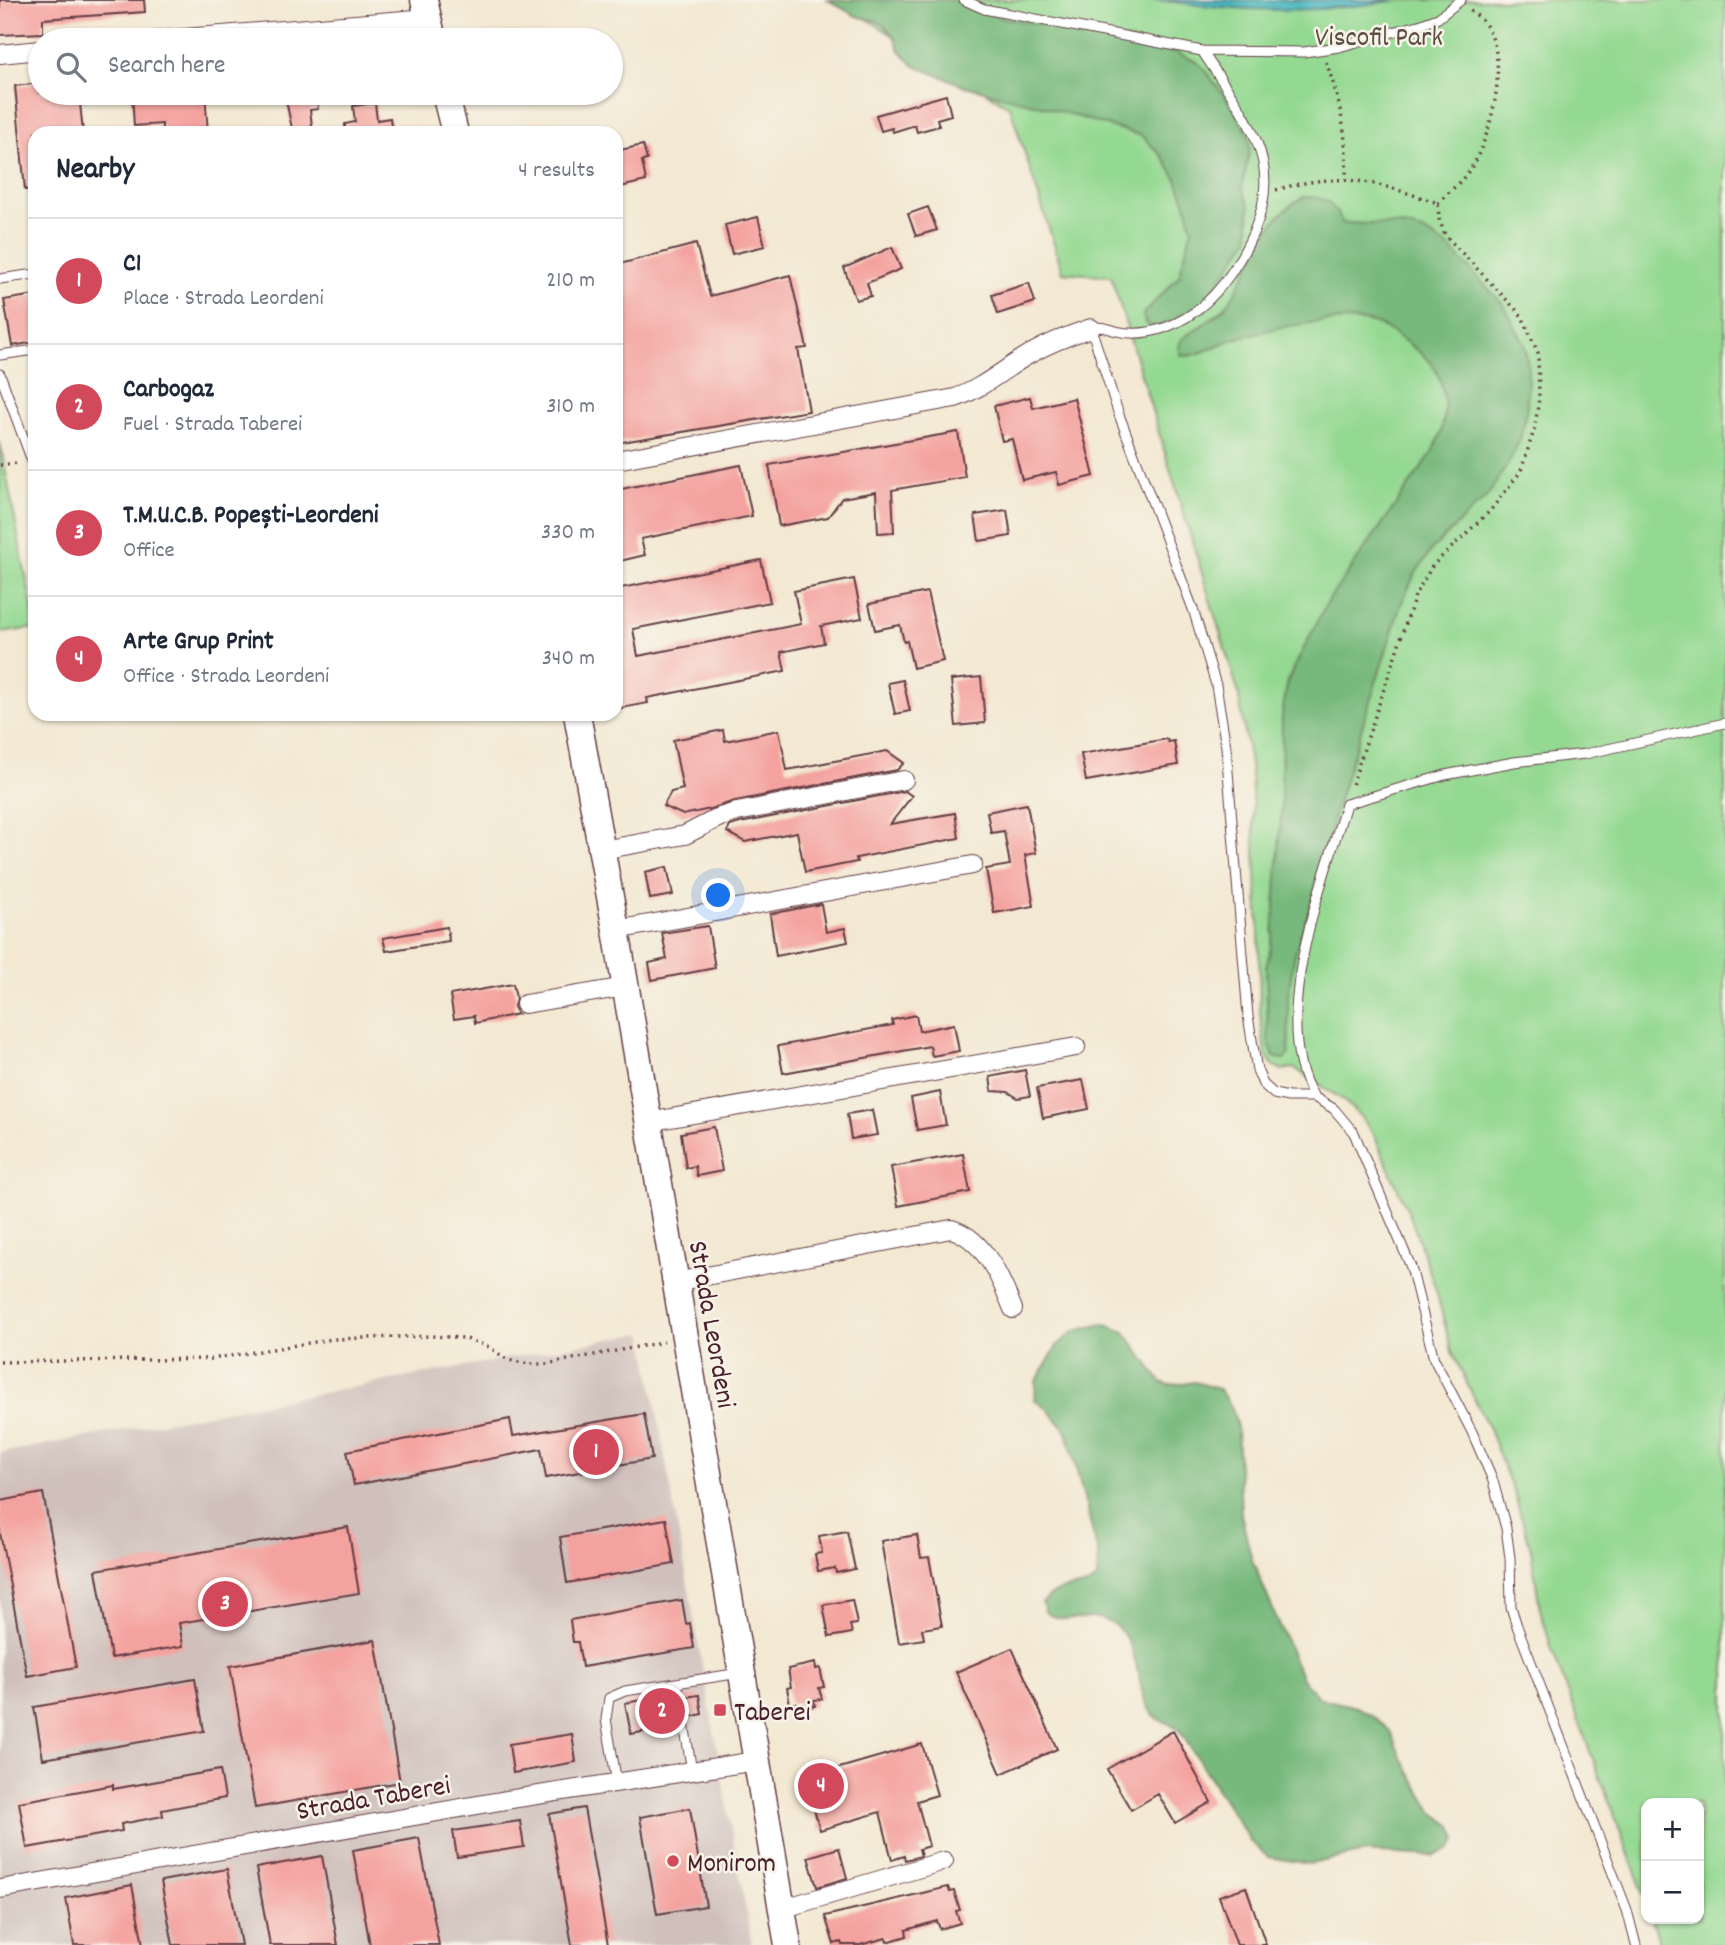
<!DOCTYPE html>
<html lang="en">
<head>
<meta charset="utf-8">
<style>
	:root { --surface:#fff; --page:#f6f6f7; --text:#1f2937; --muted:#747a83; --line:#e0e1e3; --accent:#d1495b }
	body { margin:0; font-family:Dekko,sans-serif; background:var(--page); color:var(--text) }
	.controls { position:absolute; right:21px; bottom:21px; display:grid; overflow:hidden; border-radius:14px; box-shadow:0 2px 5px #0004 }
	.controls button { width:63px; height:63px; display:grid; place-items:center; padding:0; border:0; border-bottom:2px solid var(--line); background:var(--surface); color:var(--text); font:35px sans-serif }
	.you { position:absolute; left:719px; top:896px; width:24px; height:24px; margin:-18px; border:5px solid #fff; border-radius:50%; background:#1a73e8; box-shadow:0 0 0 10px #1a73e833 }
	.badge { display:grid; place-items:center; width:46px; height:46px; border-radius:50%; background:var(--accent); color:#fff; font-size:23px; font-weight:700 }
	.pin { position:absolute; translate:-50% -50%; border:4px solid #fff; box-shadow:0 2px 7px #0006 }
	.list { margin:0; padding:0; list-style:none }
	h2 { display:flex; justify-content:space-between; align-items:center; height:91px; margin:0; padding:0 28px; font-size:30px }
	h2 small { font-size:23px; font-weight:400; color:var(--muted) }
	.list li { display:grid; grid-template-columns:46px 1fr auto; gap:21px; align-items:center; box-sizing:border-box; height:126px; padding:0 28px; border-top:2px solid var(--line) }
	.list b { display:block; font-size:26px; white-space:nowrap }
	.list p { margin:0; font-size:23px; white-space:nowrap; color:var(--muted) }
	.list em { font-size:23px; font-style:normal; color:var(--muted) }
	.icon { flex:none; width:38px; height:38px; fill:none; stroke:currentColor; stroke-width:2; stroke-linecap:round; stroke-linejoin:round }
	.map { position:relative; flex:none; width:1725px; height:1945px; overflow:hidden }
	.search { position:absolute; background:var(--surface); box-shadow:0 2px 5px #0004; left:28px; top:28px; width:595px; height:77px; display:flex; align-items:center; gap:18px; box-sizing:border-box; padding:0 24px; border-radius:38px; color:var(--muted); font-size:26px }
	.panel { position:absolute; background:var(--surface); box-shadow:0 2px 5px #0004; left:28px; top:126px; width:595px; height:595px; border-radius:21px }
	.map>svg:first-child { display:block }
	.industrial { fill:#cfc0bb }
	.green { fill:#94d992; stroke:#6f7c5e; stroke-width:2 }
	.forest { fill:#77b97c; stroke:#606c54; stroke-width:2 }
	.water { fill:#45b5bc; stroke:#486a74; stroke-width:2 }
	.building { fill:#f4a29f }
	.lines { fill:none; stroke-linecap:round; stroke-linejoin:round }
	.service-casing { stroke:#633d44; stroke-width:11 }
	.minor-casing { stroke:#633d44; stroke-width:20 }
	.secondary-casing { stroke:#633d44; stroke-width:29 }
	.path { stroke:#633d44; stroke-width:3.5; stroke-dasharray:2 5; stroke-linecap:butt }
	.service { stroke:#fff; stroke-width:9 }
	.minor { stroke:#fff; stroke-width:18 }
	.secondary { stroke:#fff; stroke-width:26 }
	.poi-dot { fill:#d1495b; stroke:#f7f3e8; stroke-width:2.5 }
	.labels { text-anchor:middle; stroke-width:5; stroke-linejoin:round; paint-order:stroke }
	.park-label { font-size:28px; fill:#5c4e45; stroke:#f7f3e8 }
	.street-label { font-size:28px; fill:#4a1f2b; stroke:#f7f3e8 }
	.poi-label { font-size:28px; fill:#4a1f2b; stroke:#f7f3e8; text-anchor:start }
</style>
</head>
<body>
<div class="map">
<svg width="1725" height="1945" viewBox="0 0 1725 1945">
	<rect width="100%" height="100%" fill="#f7f3e8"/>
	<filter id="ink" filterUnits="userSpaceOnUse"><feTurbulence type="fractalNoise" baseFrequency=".0143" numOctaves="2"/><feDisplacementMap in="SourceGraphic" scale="14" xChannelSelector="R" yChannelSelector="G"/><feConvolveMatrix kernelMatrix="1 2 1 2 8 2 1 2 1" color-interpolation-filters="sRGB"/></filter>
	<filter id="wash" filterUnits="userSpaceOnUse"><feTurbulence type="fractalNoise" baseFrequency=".00686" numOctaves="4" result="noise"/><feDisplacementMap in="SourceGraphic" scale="28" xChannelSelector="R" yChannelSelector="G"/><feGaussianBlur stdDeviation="1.57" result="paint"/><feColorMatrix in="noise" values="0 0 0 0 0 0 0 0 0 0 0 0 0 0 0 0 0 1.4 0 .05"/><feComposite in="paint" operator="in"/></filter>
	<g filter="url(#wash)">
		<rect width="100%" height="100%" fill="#f3e8d2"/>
		<path class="industrial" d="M 643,1333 L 752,1945 L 0,1945 L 0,1453 Z"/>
		<path class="green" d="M 836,0 L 1725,0 L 1725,1945 L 1660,1945 L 1652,1919 L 1699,1919 L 1699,1803 L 1646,1803 L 1646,1900 L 1552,1650 L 1540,1609 L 1531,1549 L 1515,1496 L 1488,1427 L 1452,1352 L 1436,1290 L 1411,1218 L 1374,1135 L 1360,1116 L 1343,1100 L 1294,1068 L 1282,1070 L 1274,1066 L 1265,1054 L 1260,1013 L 1259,931 L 1251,771 L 1238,691 L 1111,276 L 1063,272 L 1010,107 Z
			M 0,442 L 35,623 L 35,628 L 0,633 Z"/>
		<path class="forest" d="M 828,0 L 953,0 L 1002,18 L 1087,31 L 1166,48 L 1196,61 L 1206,71 L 1235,111 L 1248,134 L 1250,149 L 1242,187 L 1249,206 L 1249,238 L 1210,295 L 1190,312 L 1168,323 L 1153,327 L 1145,323 L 1143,314 L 1179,276 L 1192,229 L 1186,204 L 1177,180 L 1162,156 L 1142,136 L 1049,108 L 965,86 L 935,74 L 913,65 L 899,49 L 895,38 L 885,26 L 877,21 L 856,16 Z
			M 1304,197 C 1329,197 1330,202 1343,223 L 1399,225 L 1423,231 L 1450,248 L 1504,305 L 1525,345 L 1528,368 L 1527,408 L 1520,440 L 1509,462 L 1488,495 L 1432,549 L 1414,576 L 1401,604 L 1335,812 L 1313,898 L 1295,953 L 1288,996 L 1289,1053 L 1284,1060 L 1274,1057 L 1268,1041 L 1266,967 L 1273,937 L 1281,817 L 1282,714 L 1288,680 L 1326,604 L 1432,453 C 1435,445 1440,437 1442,429 C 1448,404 1443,371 1423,355 C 1409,344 1395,332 1379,325 C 1347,312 1264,329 1231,340 C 1215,345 1198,357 1182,356 L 1179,347 L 1182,339 C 1194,329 1217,317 1226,306 C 1255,269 1258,221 1304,197 Z
			M 1103,1324 L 1125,1332 L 1161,1382 L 1170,1385 L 1195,1382 L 1219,1389 L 1232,1408 L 1237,1427 L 1241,1514 L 1252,1560 L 1302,1679 L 1319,1698 L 1356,1707 L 1375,1718 L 1390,1731 L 1401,1757 L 1432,1811 L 1452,1826 L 1457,1839 L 1451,1849 L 1434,1856 L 1365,1852 L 1310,1864 L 1268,1857 L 1251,1842 L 1178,1728 C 1169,1722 1157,1722 1151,1712 C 1134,1686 1142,1644 1113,1624 C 1091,1609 1072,1628 1046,1613 L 1042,1603 C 1047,1599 1052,1594 1057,1591 C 1070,1585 1080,1592 1097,1579 L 1098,1553 L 1067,1432 L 1049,1410 L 1035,1400 L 1036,1382 L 1057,1346 L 1075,1331 Z"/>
		<path class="water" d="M 1158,0 L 1396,0 C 1317,15 1237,11 1158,0 Z"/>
		<g id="blocks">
			<path class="building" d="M 0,0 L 144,0 L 145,12 L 43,19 L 43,33 L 0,35 Z
				M 39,83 L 40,93 L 79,93 L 83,133 L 35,133 L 35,189 L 25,190 L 15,86 Z
				M 132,93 L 205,93 L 208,133 L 162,133 L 162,124 L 134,126 Z
				M 316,93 L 318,109 L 310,110 L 313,133 L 293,133 L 285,96 Z
				M 946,95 L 951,115 L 937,119 L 939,126 L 917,132 L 915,125 L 893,132 L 892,128 L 881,131 L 876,115 Z
				M 375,103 L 377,120 L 390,118 L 392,133 L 345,133 L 345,124 L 355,122 L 353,106 Z
				M 643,145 L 647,160 L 642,161 L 646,181 L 616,188 L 616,151 Z
				M 928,207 L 937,230 L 916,236 L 908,214 Z
				M 758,217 L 765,246 L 732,254 L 725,225 Z
				M 696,244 L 710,296 L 790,275 L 807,348 L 798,349 L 809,411 L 616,443 L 616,403 L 620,402 L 616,384 L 616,265 Z
				M 892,247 L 901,269 L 867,283 L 871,296 L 856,300 L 844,268 Z
				M 1029,283 L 1035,302 L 998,314 L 992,295 Z
				M 35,295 L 35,342 L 12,346 L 4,300 Z
				M 1030,397 L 1033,408 L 1074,398 L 1094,476 L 1059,485 L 1056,472 L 1022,480 L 1012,439 L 1002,441 L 994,406 Z
				M 958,432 L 965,477 L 892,490 L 894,532 L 878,533 L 876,492 L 842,498 L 828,517 L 779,526 L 769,465 Z
				M 741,465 L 752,516 L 641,539 L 645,555 L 616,562 L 616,490 Z
				M 1007,510 L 1011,536 L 979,541 L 975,515 Z
				M 761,560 L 770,602 L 633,629 L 638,656 L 801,624 L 794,591 L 854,579 L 862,618 L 821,626 L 824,643 L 781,652 L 785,671 L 647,698 L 648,703 L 616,709 L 616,589 Z
				M 927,592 L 943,661 L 913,668 L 907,641 L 904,642 L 900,625 L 875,630 L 869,604 Z
				M 981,677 L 985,723 L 956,726 L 951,680 Z
				M 903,680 L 910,711 L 895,714 L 888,683 Z
				M 723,730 L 725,741 L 779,730 L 787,770 L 887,751 L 904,763 L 897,770 L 735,801 L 710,809 L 683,815 L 663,806 L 671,792 L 683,789 L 673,740 Z
				M 1167,739 L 1168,742 L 1174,741 L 1178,765 L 1086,781 L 1081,754 Z
				M 905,791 L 912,796 L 890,824 L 955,813 L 959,838 L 856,858 L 857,862 L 805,872 L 797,832 L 745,842 L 727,832 L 730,826 L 740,823 Z
				M 1027,804 L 1036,853 L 1025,855 L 1034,906 L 994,913 L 986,869 L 1010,865 L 1004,831 L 991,833 L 987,812 Z
				M 667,867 L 673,895 L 650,899 L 645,872 Z
				M 821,904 L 826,932 L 845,928 L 848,942 L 776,956 L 770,914 Z
				M 708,926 L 715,968 L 652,980 L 649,963 L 667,959 L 662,933 Z
				M 447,927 L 449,941 L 386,951 L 383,938 Z
				M 513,984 L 516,998 L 514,1007 L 518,1014 L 475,1023 L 474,1016 L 454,1019 L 450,995 Z
				M 916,1015 L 919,1031 L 954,1024 L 959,1051 L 932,1056 L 930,1046 L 783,1073 L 778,1046 L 893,1025 L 892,1020 Z
				M 1025,1070 L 1030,1096 L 1018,1098 L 1008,1092 L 992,1091 L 990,1077 Z
				M 1083,1080 L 1089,1109 L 1043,1118 L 1037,1088 Z
				M 940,1092 L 946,1125 L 917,1130 L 911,1098 Z
				M 872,1110 L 877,1135 L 851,1139 L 847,1114 Z
				M 714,1127 L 722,1171 L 697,1176 L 695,1166 L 686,1168 L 681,1133 Z
				M 963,1154 L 970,1192 L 898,1206 L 891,1167 Z
				M 644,1414 L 652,1459 L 546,1478 L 541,1449 L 354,1485 L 347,1451 L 510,1419 L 513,1436 Z
				M 43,1493 L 76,1667 L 27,1676 L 0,1533 L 0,1501 Z
				M 666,1519 L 674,1564 L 567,1583 L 560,1537 Z
				M 348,1527 L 359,1593 L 179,1623 L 183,1646 L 111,1658 L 96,1570 Z
				M 847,1531 L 855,1569 L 836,1573 L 835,1568 L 818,1571 L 815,1554 L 822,1553 L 819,1536 Z
				M 917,1535 L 921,1558 L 929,1557 L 942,1626 L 922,1629 L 924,1639 L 899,1643 L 881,1541 Z
				M 682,1600 L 686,1624 L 690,1623 L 694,1648 L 582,1667 L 578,1642 L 573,1642 L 570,1620 Z
				M 852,1600 L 857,1624 L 850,1625 L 852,1633 L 829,1637 L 823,1605 Z
				M 375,1640 L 400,1782 L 255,1808 L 230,1666 Z
				M 1012,1648 L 1057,1749 L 1001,1774 L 956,1672 Z
				M 815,1663 L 816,1669 L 820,1668 L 824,1687 L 819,1688 L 822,1699 L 814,1700 L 815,1706 L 800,1709 L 798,1703 L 790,1704 L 787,1688 L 791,1687 L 788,1669 Z
				M 195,1679 L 204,1731 L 43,1759 L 34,1707 Z
				M 699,1695 L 702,1714 L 690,1717 L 686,1712 L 681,1711 L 676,1719 L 657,1722 L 658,1729 L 631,1734 L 625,1703 L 653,1698 L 654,1703 L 672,1699 L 679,1705 L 684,1703 L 686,1697 Z
				M 1173,1731 L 1211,1802 L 1175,1823 L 1158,1794 L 1131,1810 L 1107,1769 Z
				M 572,1734 L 576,1762 L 513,1773 L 509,1744 Z
				M 922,1744 L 937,1795 L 917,1801 L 929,1846 L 919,1849 L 921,1856 L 905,1860 L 904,1856 L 892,1860 L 880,1812 L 820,1830 L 805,1778 Z
				M 220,1770 L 225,1798 L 162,1810 L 163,1816 L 121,1824 L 122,1831 L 27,1848 L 19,1802 L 113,1785 L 113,1789 Z
				M 584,1808 L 608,1945 L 572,1945 L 549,1814 Z
				M 690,1808 L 706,1906 L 657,1914 L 640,1817 Z
				M 520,1821 L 524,1847 L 457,1857 L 453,1831 Z
				M 419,1838 L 439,1945 L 370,1945 L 353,1850 Z
				M 839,1848 L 847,1878 L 817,1887 L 808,1857 Z
				M 322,1856 L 338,1945 L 270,1945 L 256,1868 Z
				M 227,1869 L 241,1945 L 173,1945 L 161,1881 Z
				M 132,1885 L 143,1945 L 74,1945 L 66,1898 Z
				M 948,1887 L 950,1892 L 954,1891 L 960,1910 L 956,1911 L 960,1923 L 940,1929 L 937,1921 L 906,1930 L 907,1936 L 887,1942 L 886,1938 L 860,1945 L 842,1945 L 841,1942 L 834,1944 L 825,1916 Z
				M 1246,1887 L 1266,1945 L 1237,1945 L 1219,1896 Z"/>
		</g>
	</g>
	<g filter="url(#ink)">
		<use href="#blocks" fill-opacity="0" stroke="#633d44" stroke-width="2"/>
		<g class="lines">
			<defs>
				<path id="service" d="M 964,0 L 984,9 L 1202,51 C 1253,129 1294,170 1238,262 C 1221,291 1196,317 1164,328 C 1149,333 1132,335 1116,331 C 1107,328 1101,326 1091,328 L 1118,412 L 1193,609 L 1216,685 L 1226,747 L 1248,1016 L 1257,1070 L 1263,1084 L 1274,1094 L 1288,1097 L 1314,1097 L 1334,1109 L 1354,1133 L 1411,1267 L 1434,1359 L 1472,1432 L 1492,1478 L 1506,1528 L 1510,1558 L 1511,1607 L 1517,1626 L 1627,1910 L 1636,1945
					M 1202,51 L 1304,52 L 1339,47 L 1422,24 L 1438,18 L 1461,0
					M 0,279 L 35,274
					M 0,355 L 35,350
					M 0,374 L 32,461
					M 1314,1097 C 1267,1022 1323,883 1346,804 L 1445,775 L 1514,762 L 1585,754 L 1725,723
					M 677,1683 L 679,1698
					M 683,1718 L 692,1771
					M 617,1783 L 606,1719 L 609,1698 L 625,1691 L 740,1673"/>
				<path id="minor" d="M 160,40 L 428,18
					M 0,54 L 40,50
					M 616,460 L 955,398 C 982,389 1005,368 1030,354 C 1049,343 1070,335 1091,328
					M 602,850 L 685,835 L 720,817 L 737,812 L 904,780
					M 616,930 L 973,865
					M 525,1004 L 625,987
					M 648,1122 L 1076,1047
					M 675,1282 L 951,1229 C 984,1238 1001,1279 1013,1309
					M 0,1889 L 506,1800 L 756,1761
					M 781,1909 L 944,1861"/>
				<path id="secondary" d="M 424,0 L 433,40
					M 445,93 L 455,133
					M 577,714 L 616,930 L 788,1945"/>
			</defs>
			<use href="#service" class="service-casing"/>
			<use href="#minor" class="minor-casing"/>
			<use href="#secondary" class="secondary-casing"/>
			<path class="path" d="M 1326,62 C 1340,100 1348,138 1346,179
				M 1276,190 C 1343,170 1374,182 1438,203 L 1439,219 L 1445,235 L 1522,316 L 1538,353 L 1539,398 L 1535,427 L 1521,471 L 1490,511 L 1433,565 L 1416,593 L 1351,788
				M 1438,203 C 1449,192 1462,181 1471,168 C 1494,132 1518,34 1468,10
				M 0,465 L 19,463
				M 0,1362 L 211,1359 L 333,1339 L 431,1336 L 464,1338 L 489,1347 L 508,1360 L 529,1364 L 546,1364 L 664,1342"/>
			<use href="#service" class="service"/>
			<use href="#minor" class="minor"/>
			<use href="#secondary" class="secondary"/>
		</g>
	</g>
	<g class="poi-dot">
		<rect x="713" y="1703" width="14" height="14" rx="3.5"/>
		<circle cx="673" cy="1861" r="7"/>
	</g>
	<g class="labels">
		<g class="park-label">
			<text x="1379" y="45">Viscofil Park</text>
		</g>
		<g class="street-label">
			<text transform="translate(714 1324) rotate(80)" y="10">Strada Leordeni</text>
			<text transform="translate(373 1796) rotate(-10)" y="10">Strada Taberei</text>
		</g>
		<g class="poi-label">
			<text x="734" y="1720">Taberei</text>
			<text x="687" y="1871">Monirom</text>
		</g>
	</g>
</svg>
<div class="controls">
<button>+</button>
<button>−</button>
</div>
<div class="you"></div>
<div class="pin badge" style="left:596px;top:1452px">1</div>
<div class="pin badge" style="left:662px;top:1711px">2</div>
<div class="pin badge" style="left:225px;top:1604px">3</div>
<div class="pin badge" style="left:821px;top:1786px">4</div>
<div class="search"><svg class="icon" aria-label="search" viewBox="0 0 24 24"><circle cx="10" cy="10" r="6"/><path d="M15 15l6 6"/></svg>Search here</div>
<section class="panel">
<h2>Nearby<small>4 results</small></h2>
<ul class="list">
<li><span class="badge">1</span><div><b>C1</b><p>Place · Strada Leordeni</p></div><em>210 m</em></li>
<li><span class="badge">2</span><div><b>Carbogaz</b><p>Fuel · Strada Taberei</p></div><em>310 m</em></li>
<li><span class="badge">3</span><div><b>T.M.U.C.B. Popești-Leordeni</b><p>Office</p></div><em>330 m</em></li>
<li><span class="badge">4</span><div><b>Arte Grup Print</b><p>Office · Strada Leordeni</p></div><em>340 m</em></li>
</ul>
</section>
</div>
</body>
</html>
